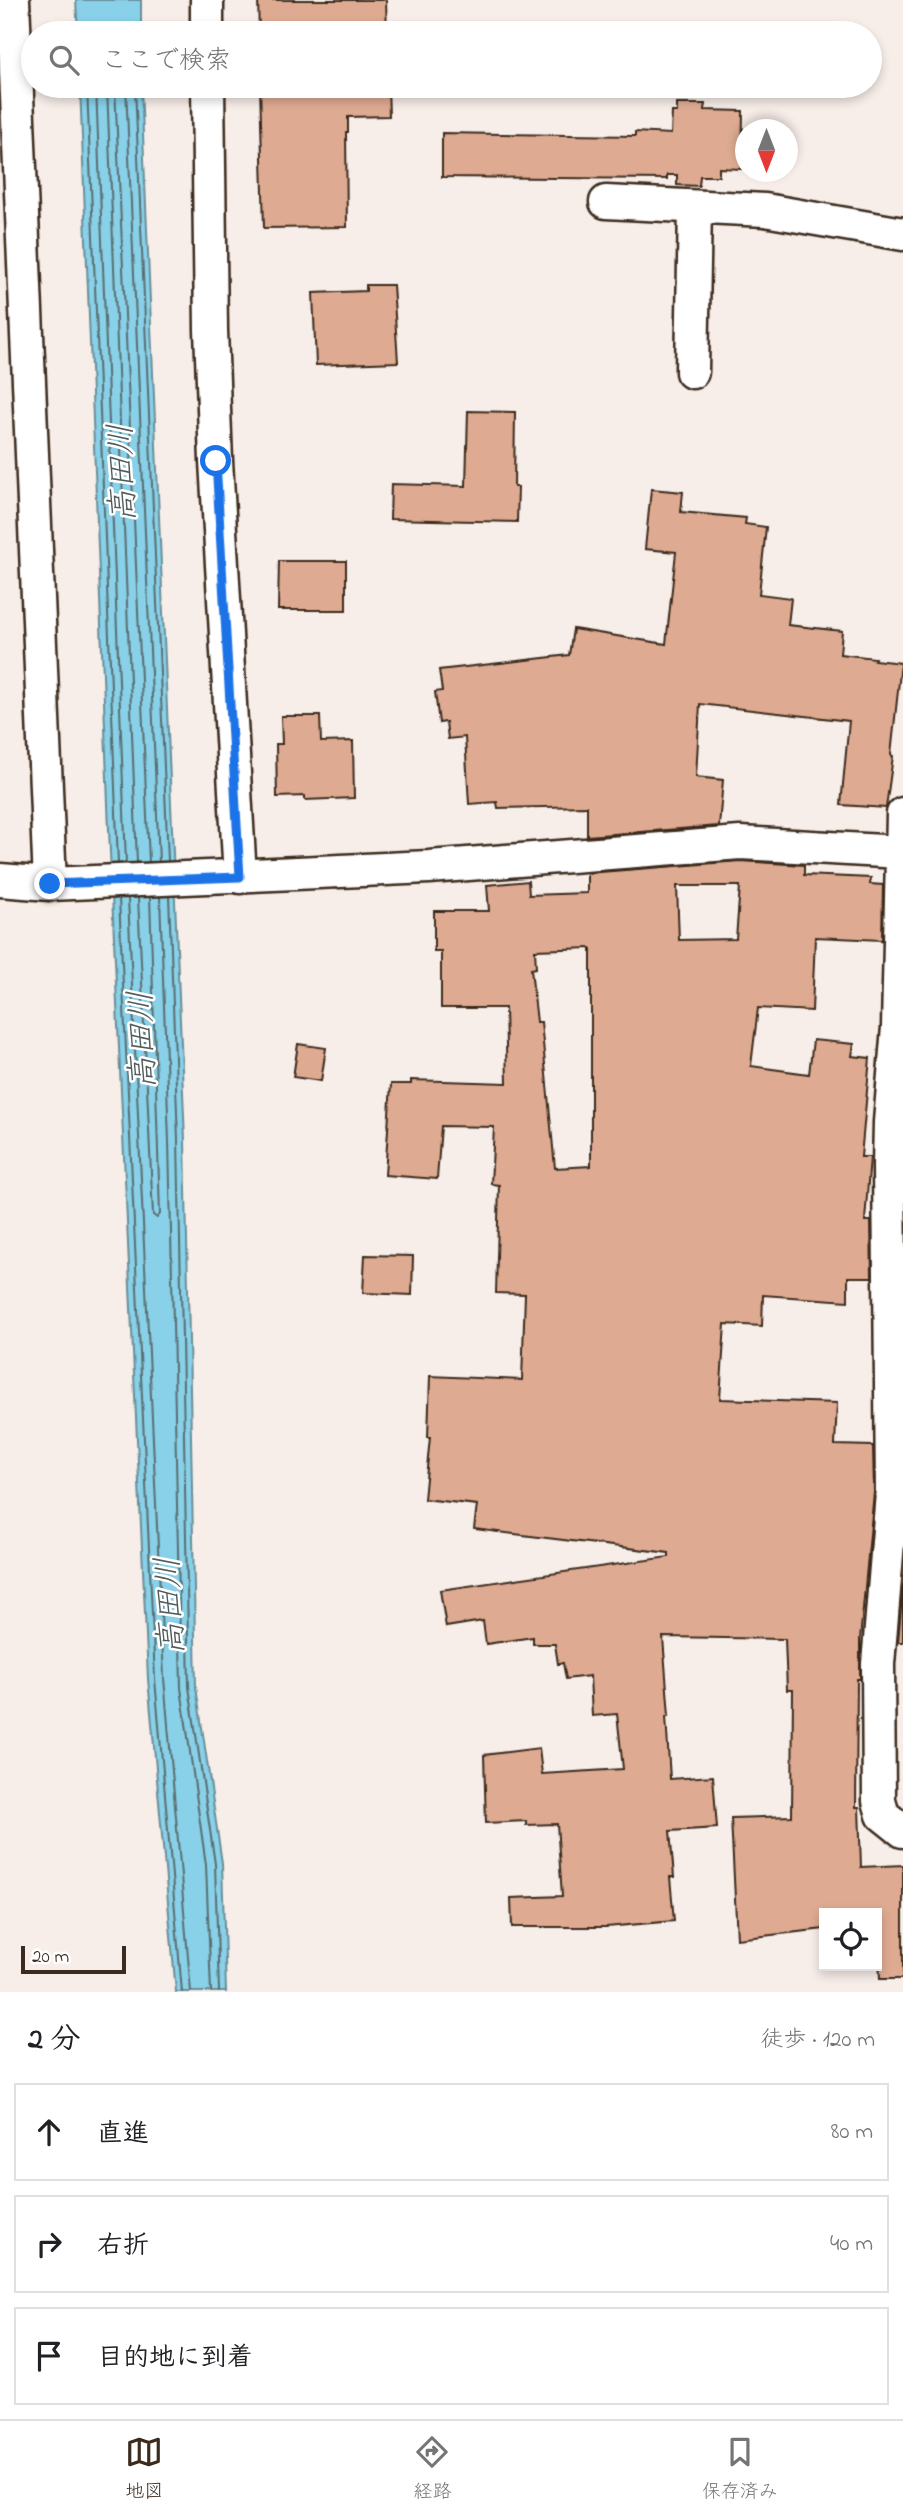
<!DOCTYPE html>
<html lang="ja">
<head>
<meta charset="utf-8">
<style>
	:root { --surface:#fff; --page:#f2f2f2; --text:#202124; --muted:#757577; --line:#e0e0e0; --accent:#3b2a1e }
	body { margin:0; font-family:"Indie Flower","Klee One",sans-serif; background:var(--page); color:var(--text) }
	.controls { position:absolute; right:21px; bottom:21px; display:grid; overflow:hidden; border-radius:0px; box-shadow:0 4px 10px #0003 }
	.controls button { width:63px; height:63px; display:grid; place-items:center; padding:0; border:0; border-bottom:2px solid var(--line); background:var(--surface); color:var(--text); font:35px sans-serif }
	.compass { position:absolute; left:735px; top:119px; width:63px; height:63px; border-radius:50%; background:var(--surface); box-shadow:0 4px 10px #0003; rotate:180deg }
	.scale { position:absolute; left:21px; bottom:18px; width:105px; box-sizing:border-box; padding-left:7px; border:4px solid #3b2a1e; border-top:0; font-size:19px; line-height:24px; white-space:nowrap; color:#3b2a1e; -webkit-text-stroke:5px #fff; paint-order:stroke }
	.stop { position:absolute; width:21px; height:21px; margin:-16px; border:5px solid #1a73e8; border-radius:50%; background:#fff }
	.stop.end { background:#1a73e8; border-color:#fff; box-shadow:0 2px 7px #0008 }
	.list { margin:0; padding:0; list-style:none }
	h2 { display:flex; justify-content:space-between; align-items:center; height:91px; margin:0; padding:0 28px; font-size:30px }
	h2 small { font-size:23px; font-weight:400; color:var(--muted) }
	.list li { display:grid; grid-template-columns:46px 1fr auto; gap:21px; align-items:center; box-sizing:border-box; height:98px; margin:0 14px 14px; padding:0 14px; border:2px solid var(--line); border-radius:0px }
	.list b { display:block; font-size:26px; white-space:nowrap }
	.list em { font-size:23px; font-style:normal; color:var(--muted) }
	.icon { flex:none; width:38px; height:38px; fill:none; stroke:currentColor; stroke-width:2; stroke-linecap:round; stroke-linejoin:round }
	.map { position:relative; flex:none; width:903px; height:1992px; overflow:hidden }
	.search { position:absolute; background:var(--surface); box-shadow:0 4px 10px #0003; left:21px; right:21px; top:21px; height:77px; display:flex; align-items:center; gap:18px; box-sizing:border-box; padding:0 24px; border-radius:38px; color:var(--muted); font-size:26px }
	.sheet { height:427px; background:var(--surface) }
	nav { display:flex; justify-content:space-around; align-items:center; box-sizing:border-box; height:98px; border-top:2px solid var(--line); background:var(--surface); font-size:19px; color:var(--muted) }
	nav a { display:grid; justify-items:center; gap:4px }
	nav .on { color:var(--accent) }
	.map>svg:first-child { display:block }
	.water { fill:#88d1e9; stroke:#698e98; stroke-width:2 }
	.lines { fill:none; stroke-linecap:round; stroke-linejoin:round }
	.shore { stroke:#5a6d6f; stroke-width:2 }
	.building { fill:#deab92; stroke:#3b2a1e; stroke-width:2; fill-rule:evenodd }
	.street-casing { stroke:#3b2a1e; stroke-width:37 }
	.street { stroke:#fff; stroke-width:32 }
	.route { stroke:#1a73e8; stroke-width:9 }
	.labels { text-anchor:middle; stroke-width:5; stroke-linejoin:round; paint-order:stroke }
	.water-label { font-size:33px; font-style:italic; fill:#525c5b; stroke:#fff }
</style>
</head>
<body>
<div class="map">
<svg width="903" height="1992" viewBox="0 0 903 1992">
	<rect width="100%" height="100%" fill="#f8eee9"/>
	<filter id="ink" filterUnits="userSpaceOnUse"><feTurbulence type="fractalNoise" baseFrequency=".0143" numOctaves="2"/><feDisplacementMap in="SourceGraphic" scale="14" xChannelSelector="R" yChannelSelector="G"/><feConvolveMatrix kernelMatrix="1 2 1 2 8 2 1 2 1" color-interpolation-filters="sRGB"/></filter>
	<g filter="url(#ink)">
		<path class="water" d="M 76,0 L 141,0 L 141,33 L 78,33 Z
			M 80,86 L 141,86 L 185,1140 L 196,1687 L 222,1863 L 226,1992 L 176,1992 L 148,1679 L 109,830 Z"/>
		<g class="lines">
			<path class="shore" d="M 87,86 L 118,863
				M 96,86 L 126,863
				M 107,86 L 137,863
				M 115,86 L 149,862
				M 126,86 L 159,862
				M 135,86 L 168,861
				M 169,896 L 178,1140 L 189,1687 L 215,1864 L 219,1992
				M 160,897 L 169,1141 L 181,1688 L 206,1865 L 211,1992
				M 119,898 L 155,1679 L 182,1992
				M 128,898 L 164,1678 L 191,1992
				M 138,898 L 153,1215 L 157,1218 L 160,1214 L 150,897"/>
		</g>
		<path class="building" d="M 258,0 L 386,0 L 387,33 L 259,33 Z
			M 260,86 L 388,86 L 389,116 L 348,117 L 348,132 L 346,132 L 347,227 L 264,228 Z
			M 677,104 L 705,104 L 704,110 L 743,111 L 742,169 L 719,168 L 719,176 L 700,176 L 699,186 L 677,185 L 677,175 L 667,175 L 667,179 L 442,177 L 442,133 L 635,136 L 635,132 L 671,134 L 672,112 L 677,112 Z
			M 366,285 L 393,285 L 398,362 L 316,365 L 313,293 L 366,291 Z
			M 468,411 L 515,412 L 514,487 L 518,487 L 517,522 L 390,519 L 391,484 L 466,486 Z
			M 651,489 L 683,492 L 681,512 L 746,518 L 745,524 L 766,527 L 759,594 L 791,598 L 788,625 L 842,631 L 840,654 L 875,658 L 874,660 L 901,663 L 891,755 L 893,756 L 886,808 L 841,805 L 849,721 L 700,704 L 696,777 L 723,780 L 719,826 L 587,836 L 587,806 L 498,808 L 497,802 L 469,804 L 465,737 L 448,739 L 446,722 L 439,723 L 435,692 L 442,691 L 439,670 L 569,655 L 573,629 L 666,644 L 676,552 L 645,549 Z
			M 279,561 L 346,561 L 346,610 L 278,610 Z
			M 281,716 L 320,716 L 321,742 L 353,741 L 354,798 L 305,800 L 305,796 L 277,797 L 276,744 L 282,744 Z
			M 740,861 L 804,865 L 804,875 L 871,878 L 870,884 L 883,885 L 882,940 L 815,937 L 812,1011 L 758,1008 L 751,1066 L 809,1074 L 813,1040 L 854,1044 L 852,1056 L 870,1058 L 861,1157 L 870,1157 L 865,1221 L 871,1221 L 872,1277 L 848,1277 L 848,1301 L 763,1295 L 762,1326 L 725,1324 L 720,1399 L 837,1403 L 835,1445 L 873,1446 L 874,1492 L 860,1640 L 860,1679 L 857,1679 L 856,1807 L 859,1807 L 861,1867 L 903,1865 L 903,1979 L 880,1979 L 877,1913 L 824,1913 L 824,1929 L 737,1939 L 731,1818 L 792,1816 L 793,1690 L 787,1690 L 785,1639 L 663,1637 L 669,1716 L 666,1716 L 670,1779 L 713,1776 L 717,1828 L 670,1831 L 674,1877 L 670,1877 L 674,1921 L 606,1927 L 512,1927 L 511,1898 L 562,1896 L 557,1824 L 526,1825 L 526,1821 L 486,1823 L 484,1755 L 539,1748 L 542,1774 L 623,1769 L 617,1714 L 592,1716 L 590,1676 L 566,1679 L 563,1663 L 558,1664 L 555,1644 L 533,1644 L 533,1637 L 486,1644 L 483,1621 L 446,1627 L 440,1590 L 669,1557 L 669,1553 L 474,1529 L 477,1505 L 424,1499 L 430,1437 L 428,1437 L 430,1376 L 522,1380 L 525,1294 L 496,1293 L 499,1185 L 491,1184 L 494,1127 L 441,1126 L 437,1179 L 385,1175 L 391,1084 L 411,1084 L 411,1080 L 507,1083 L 505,1008 L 441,1008 L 441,951 L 434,951 L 434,911 L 489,911 L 487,885 L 528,881 L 529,895 L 587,893 L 587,873 ZM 677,886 L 740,886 L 736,939 L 679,940 ZM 591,948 L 591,1166 L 555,1168 L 541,1022 L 537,1022 L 531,969 L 536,968 L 535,950 Z
			M 298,1044 L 326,1048 L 321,1081 L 293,1077 Z
			M 365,1255 L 413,1256 L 412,1295 L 363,1293 Z
			M 903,1584 L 903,1642 L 898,1642 Z"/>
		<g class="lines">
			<defs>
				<path id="street" d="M 13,0 L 50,884
					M 207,0 L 207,33
					M 208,86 L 211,330 L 216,461 L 240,877
					M 606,202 L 765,210 L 903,234
					M 692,372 L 695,207
					M 903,814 L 898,1027 L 890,1122 L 889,1165 L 892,1493 L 878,1664 L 879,1801 L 883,1815 L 903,1831
					M 0,880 L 50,884 L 429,867 L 740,843 L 901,852"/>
			</defs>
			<use href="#street" class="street-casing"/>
			<use href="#street" class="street"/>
		</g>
	</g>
	<g class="lines" filter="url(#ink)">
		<path class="route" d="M 50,884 L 240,877 L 216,461"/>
	</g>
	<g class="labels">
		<g class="water-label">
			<text transform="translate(120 473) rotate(-92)" y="12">高田川</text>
			<text transform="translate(140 1040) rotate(-92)" y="12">高田川</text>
			<text transform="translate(168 1606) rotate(-93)" y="12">高田川</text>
		</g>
	</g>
</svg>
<div class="controls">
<button><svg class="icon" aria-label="locate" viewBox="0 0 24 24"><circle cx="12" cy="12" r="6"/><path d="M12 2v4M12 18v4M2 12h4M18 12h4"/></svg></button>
</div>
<svg class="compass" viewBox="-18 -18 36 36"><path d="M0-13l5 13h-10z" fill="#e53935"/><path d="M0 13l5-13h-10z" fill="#757577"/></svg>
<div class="scale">20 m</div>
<div class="stop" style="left:216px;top:461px"></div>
<div class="stop end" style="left:50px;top:884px"></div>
<div class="search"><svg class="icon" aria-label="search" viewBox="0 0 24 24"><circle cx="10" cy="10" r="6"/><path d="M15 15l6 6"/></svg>ここで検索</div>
</div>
<section class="sheet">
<h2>2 分<small>徒歩 · 120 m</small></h2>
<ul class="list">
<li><svg class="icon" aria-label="ahead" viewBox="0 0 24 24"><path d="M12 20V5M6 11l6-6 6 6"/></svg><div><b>直進</b></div><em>80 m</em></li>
<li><svg class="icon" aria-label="right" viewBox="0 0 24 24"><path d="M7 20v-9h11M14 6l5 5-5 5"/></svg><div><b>右折</b></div><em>40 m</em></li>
<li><svg class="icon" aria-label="arrive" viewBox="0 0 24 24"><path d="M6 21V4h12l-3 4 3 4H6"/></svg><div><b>目的地に到着</b></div></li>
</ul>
</section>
<nav>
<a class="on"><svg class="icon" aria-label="map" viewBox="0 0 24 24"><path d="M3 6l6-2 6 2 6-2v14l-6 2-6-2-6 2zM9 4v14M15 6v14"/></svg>地図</a>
<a><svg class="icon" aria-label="directions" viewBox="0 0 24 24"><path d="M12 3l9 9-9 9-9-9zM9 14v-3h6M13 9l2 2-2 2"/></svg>経路</a>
<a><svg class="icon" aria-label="saved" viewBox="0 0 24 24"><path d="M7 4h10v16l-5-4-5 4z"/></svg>保存済み</a>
</nav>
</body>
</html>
